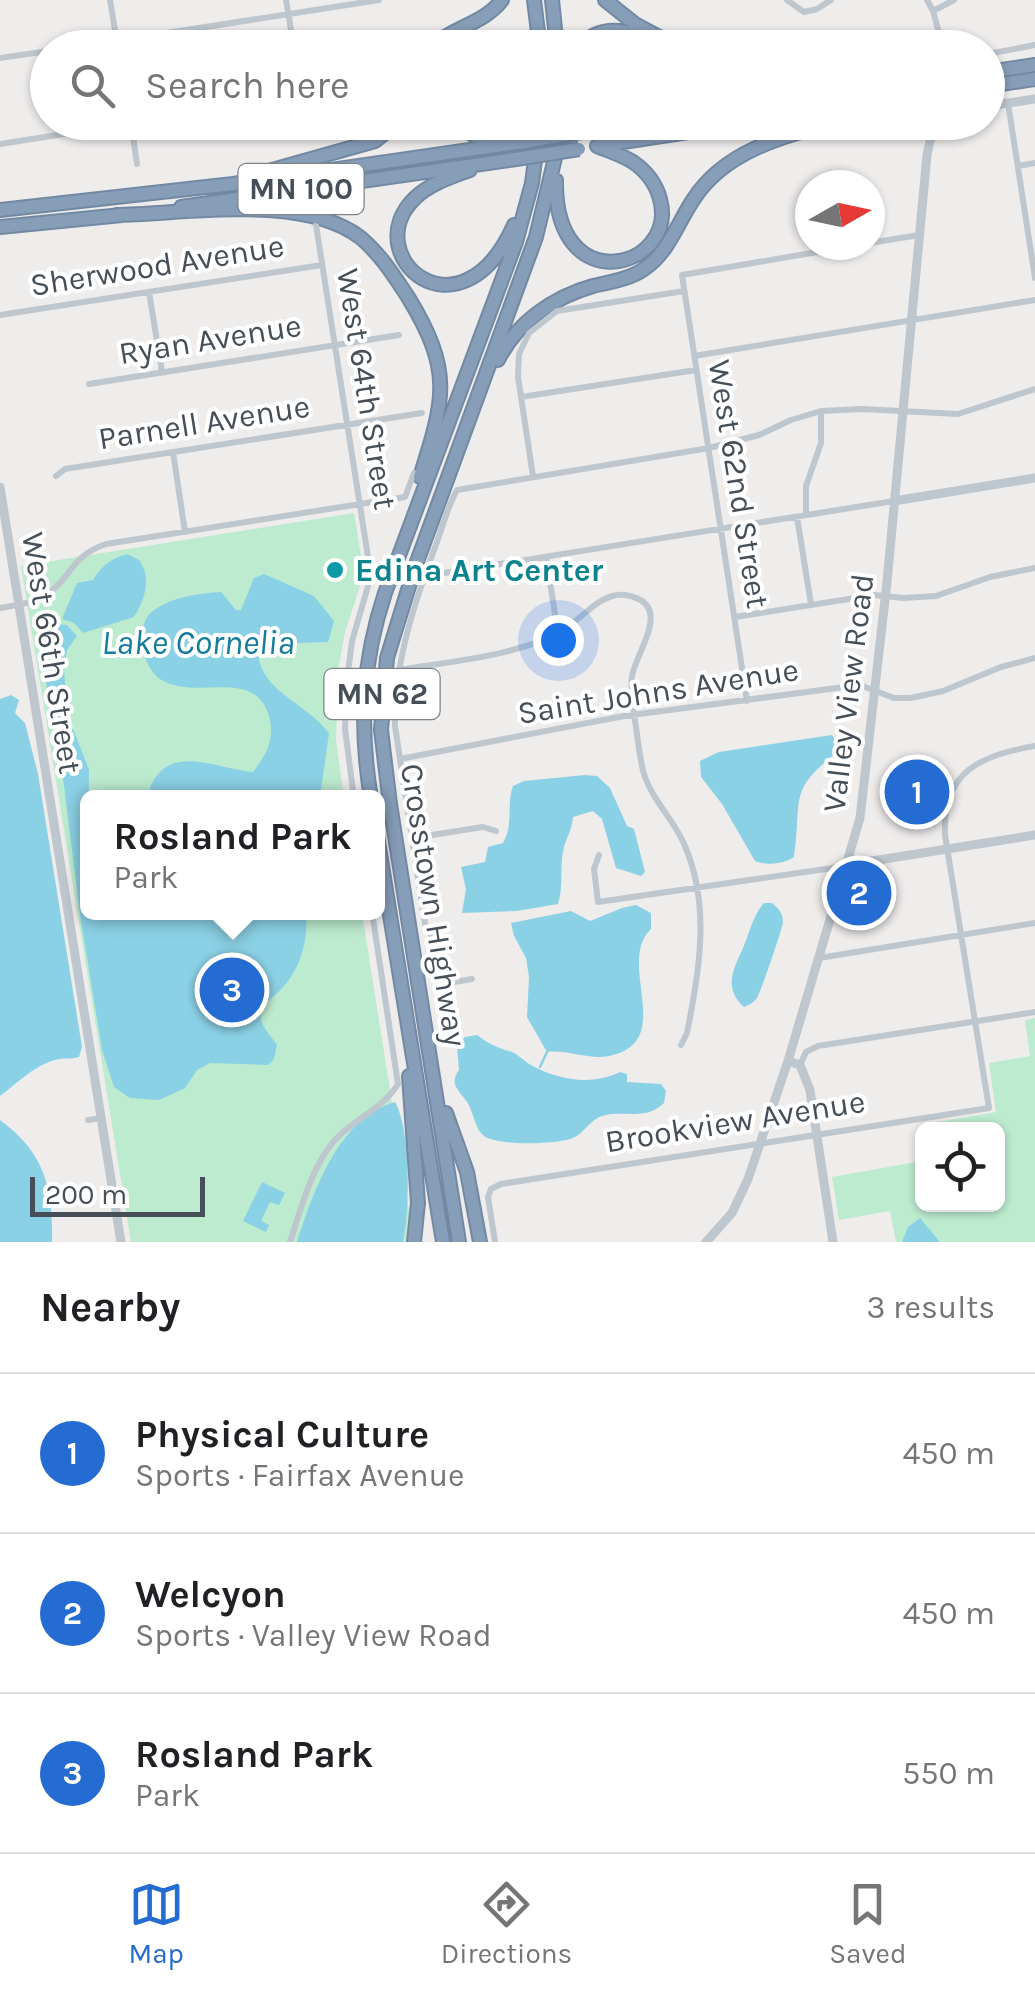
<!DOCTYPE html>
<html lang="en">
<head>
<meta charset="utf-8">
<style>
	:root { --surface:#fff; --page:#f6f6f6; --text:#202124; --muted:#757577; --line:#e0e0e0; --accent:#246cd1 }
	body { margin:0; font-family:Karla,sans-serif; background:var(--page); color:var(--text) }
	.controls { position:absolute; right:30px; bottom:30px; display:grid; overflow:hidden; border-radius:15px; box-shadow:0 2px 8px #0004 }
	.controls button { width:90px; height:90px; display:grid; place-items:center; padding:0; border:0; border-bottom:2px solid var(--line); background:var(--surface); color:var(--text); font:50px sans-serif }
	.compass { position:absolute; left:795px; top:170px; width:90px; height:90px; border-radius:50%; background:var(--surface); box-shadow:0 2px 8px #0004; rotate:81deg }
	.scale { position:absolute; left:30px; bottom:25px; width:175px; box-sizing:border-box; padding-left:10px; border:5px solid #464f58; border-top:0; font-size:28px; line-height:35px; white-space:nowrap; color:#464f58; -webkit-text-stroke:8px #fff; paint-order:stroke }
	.you { position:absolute; left:558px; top:640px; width:35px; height:35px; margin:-25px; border:8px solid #fff; border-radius:50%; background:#1a73e8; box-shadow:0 0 0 15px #1a73e833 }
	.badge { display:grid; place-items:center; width:65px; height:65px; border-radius:50%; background:var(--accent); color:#fff; font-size:32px; font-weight:700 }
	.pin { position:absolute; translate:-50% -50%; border:5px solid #fff; box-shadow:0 2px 10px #0006 }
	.popup { position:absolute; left:80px; top:790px; width:305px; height:130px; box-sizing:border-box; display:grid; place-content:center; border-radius:15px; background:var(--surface); filter:drop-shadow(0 2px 8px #0005); font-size:32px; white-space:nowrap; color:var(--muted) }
	.popup b { font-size:38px; color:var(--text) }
	.popup::after { content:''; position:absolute; left:50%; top:100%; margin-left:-20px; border:20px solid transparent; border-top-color:var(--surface) }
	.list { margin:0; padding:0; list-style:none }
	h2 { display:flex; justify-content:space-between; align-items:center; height:130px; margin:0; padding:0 40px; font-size:42px }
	h2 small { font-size:32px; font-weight:400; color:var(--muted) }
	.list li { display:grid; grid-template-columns:65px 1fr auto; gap:30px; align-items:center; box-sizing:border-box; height:160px; padding:0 40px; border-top:2px solid var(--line) }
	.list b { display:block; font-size:38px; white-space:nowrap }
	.list p { margin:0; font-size:32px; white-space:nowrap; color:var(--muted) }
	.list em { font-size:32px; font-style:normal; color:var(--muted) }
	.icon { flex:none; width:55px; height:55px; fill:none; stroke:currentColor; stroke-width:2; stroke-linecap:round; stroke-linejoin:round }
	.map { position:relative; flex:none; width:1035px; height:1242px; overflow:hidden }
	.search { position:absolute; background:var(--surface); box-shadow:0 2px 8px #0004; left:30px; right:30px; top:30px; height:110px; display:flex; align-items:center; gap:25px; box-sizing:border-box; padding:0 35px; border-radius:55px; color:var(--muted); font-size:38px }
	.sheet { height:610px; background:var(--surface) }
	nav { display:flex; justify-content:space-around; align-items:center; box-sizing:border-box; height:140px; border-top:2px solid var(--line); background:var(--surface); font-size:28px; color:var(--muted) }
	nav a { display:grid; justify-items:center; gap:5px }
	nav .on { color:var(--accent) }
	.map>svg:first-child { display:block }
	.green { fill:#bcebcf }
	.water { fill:#8bd1e5 }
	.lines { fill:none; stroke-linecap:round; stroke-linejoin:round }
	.stream { stroke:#8bd1e5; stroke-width:2.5 }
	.motorway-casing { stroke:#7289a4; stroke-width:16 }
	.minor { stroke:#bec6ce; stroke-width:6 }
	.tertiary { stroke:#bec6ce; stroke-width:9 }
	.motorway { stroke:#869eb8; stroke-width:12 }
	.motorway-bridge-casing { stroke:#7289a4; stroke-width:16; stroke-linecap:butt }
	.motorway-bridge { stroke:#869eb8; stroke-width:12 }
	.culture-dot { fill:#0f9aa8; stroke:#fff; stroke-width:4 }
	.labels { text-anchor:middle; stroke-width:8; stroke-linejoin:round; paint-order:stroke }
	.shield { fill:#fff; stroke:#7e848a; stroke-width:2.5 }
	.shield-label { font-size:30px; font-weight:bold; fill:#464f58 }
	.street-label { font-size:32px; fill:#464f58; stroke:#fff }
	.culture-label { font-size:32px; font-weight:bold; fill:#0d838f; stroke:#fff; text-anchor:start }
	.water-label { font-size:35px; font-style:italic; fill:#157d9c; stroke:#fff }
</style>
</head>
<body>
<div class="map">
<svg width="1035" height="1242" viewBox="0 0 1035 1242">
	<rect width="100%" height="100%" fill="#efecec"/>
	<path class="green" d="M 354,513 L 364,574 L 345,632 L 338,670 L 336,741 L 344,797 L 87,798 L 87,912 L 362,913 L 412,1229 L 408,1242 L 131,1242 L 21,566 Z
		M 1035,1018 L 1035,1242 L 896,1242 L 890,1211 L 839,1220 L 832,1177 L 922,1161 L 922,1204 L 998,1204 L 998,1130 L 939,1129 L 937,1122 L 996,1112 L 989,1063 L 1030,1056 L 1025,1020 Z"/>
	<path class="water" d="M 127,554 L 139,560 C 152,578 145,599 134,617 L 83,633 L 74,623 L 62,619 L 77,583 L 93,580 C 101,566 112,558 127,554 Z
		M 264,574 L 314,596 L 334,621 L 328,642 L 272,644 L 258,648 C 257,691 305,701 329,733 L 320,797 L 147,797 C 163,739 212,768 253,772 C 267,754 275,739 269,716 C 254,666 195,702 160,679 C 142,666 133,625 154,610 C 173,597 199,593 221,592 L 236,610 L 241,610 L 254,578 Z
		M 57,624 L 67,625 L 77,636 L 67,650 L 65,663 L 49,657 C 45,645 49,634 57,624 Z
		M 46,661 L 64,668 L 67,713 L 89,770 L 87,912 L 306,913 C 309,951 294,986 260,1006 C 259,1026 267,1030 277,1045 L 274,1059 L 268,1065 L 210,1063 L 197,1070 L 185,1088 L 159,1100 L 130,1098 L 114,1087 L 102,1050 L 80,915 L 60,753 L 46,682 Z
		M 11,695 L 19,700 L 15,713 L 25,723 L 38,774 L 82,1047 L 79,1057 C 70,1060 64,1057 55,1060 C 35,1065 16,1084 0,1096 L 0,699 Z
		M 832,735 L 841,749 C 786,792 803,795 794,857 C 784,864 766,866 755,861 L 722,804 L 701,777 L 700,761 L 719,752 Z
		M 585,775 L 597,776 L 610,788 L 627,826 L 634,829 L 645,872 L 641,876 L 616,868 L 602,819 L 593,811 L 573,817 C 572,829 567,837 564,847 C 559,866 564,886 558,904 L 517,911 L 462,913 L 466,889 L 461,867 L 485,862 L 488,847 L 503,843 C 514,824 506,805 513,786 L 524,781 Z
		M 764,903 L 772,903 C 778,908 783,913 783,922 C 783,927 760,994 757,998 C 752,1004 750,1004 744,1007 C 723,988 733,970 743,948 C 750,932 752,917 764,903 Z
		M 636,905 L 651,913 L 651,929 C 615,963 678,1042 609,1056 C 588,1060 567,1049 547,1052 L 527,1017 L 529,977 L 526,958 L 514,936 L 511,923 L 571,911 L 590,921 L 622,908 Z
		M 477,1035 C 489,1044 498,1048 512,1052 C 519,1055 524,1061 531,1065 C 558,1080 591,1086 620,1072 L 627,1074 L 627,1082 L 661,1084 L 666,1091 L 664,1103 C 647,1120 627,1111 606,1115 C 591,1118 587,1130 575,1137 C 559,1145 498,1146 484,1136 C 474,1128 474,1112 467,1102 C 458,1089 449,1084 459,1070 L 457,1046 L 465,1037 Z
		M 395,1102 C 411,1130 410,1209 403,1242 L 297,1242 C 313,1193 338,1118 395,1102 Z
		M 0,1120 C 45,1153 53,1188 52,1242 L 0,1242 Z
		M 262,1182 L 285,1193 L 279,1205 L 270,1202 L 261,1221 L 269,1225 L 266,1232 L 243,1221 Z
		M 920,1218 L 940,1242 L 902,1242 L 908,1227 Z"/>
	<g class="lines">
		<path class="stream" d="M 540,1067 L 547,1052"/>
		<defs>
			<path id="motorway" d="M 534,0 L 540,48
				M 552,0 L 557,48
				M 605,0 L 635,24 L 680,48
				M 431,48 C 452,27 484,24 502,0
				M 460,48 L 472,43 L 494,48
				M 578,48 C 598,25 630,25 650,48
				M 988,72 L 1035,65
				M 988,86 L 1035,79
				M 450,122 L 475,136 L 498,143
				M 575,133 L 656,122
				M 597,146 L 753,122
				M 470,170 C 451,177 429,184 415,198 C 356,255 460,346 514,225
				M 258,174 L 375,141 L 399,122
				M 556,180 C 554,303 679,268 660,199 C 656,184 646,171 633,162 C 622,155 609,151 597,146
				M 181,207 L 516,159
				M 0,210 L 233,184 L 517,143
				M 116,215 C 186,214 303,193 361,238 C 381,255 394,276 408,297 C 453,371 445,398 420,477
				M 0,227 L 122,215
				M 498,360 C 517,322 554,297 593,286 C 610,282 630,279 644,269 C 669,252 677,224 693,200 C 725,150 784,136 838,122
				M 371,798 C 359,726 362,662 385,593 L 516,242 L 532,183 L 540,122
				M 377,835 L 443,1242
				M 409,1076 L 418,1203 L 414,1242
				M 446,1113 L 467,1172 L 480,1242
				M 459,1242 L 390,804 L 381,730 L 387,658 L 414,570 L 536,237 L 555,158 L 557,122"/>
		</defs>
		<use href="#motorway" class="motorway-casing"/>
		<path class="minor" d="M 110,0 L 118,48
			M 286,0 L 294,48
			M 787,0 L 804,12 L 817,9 L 831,0
			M 927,0 L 933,11 L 943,48
			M 933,11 L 954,0
			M 70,48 L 379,0
			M 988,54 L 1035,45
			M 0,58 L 48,51
			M 1008,103 L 1035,278
			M 131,122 L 137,164
			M 0,144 L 141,122
			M 1018,166 L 1035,163
			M 316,225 L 371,576 L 352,641 L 346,688 L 345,729 L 354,798
			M 870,243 L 919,235
			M 149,292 L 162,372
			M 0,315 L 322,265
			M 694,356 L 1035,300
			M 89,384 L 399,335
			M 521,397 L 696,370
			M 173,452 L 185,532
			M 56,476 L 65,469 L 422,413
			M 533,476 L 518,377 L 519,354 L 529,333 L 557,311 L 684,291
			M 806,515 L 806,486 L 821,443 L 821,411
			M 797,517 L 811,604
			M 546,557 L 558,633
			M 425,576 L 894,501
			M 0,608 C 15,605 33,604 46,595 C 73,577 69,557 106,544 L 405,497 L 414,473
			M 735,617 L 874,595 L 904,598 L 936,596 L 990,577 L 1035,568
			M 399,670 C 452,661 512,657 561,632 C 580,621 601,591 625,595 C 676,603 636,651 632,676 C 630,690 633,706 635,721 C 638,738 639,757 644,774 C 652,800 675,821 685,846 C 711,907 699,971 687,1033 L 681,1045
			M 747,701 L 682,275 L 859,245
			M 400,759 L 624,716 L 860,685 L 894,698 L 911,698 L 943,691 L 1001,667 L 1035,658
			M 413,838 L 483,827 L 496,831
			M 599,855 L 594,869 L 598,902 L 846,866
			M 819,958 L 1035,923
			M 472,979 L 448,983 C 432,970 439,942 425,924 L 395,726 C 394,662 415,601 437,542 C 443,525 448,506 457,490 L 709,448 L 759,435 L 791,420 L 821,411 L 862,409 L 958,414 L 1035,389
			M 800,1065 L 806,1052 L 818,1046 L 1035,1012
			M 88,1120 L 101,1118
			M 290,1242 C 301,1209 311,1168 334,1141 C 353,1119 383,1109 398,1084 L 372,912
			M 495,1242 L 488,1197 L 491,1189 L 501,1184 L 989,1108 L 945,835 C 942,772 980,755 1035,746"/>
		<path class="tertiary" d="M 988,106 L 1035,99
			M 0,487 L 121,1242
			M 894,501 L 1035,478
			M 847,865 L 1035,835
			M 788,1061 L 800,1065 L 810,1090 L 833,1242
			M 706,1242 L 732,1213 L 748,1179 L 788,1061 L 860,818 L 887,582 L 927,155 L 934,122"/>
		<use href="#motorway" class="motorway"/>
		<defs>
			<path id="motorway-bridge" d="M 517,143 L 575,133
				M 516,159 L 579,149"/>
		</defs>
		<use href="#motorway-bridge" class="motorway-bridge-casing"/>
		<use href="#motorway-bridge" class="motorway-bridge"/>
	</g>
	<circle class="culture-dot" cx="335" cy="570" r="10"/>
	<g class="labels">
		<g class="shield">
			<rect x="238.5" y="164" width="125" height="50" rx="8"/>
			<rect x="324.5" y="669" width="115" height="50" rx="8"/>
		</g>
		<g class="shield-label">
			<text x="301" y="199">MN 100</text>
			<text x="382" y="704">MN 62</text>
		</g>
		<g class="street-label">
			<text transform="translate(157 265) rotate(-9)" y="11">Sherwood Avenue</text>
			<text transform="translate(210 339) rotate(-9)" y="11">Ryan Avenue</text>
			<text transform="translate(367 389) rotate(81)" y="11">West 64th Street</text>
			<text transform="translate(204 422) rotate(-9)" y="11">Parnell Avenue</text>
			<text transform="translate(739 484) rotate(81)" y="11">West 62nd Street</text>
			<text transform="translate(52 653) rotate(81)" y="11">West 66th Street</text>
			<text transform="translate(658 691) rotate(-9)" y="11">Saint Johns Avenue</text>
			<text transform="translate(848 693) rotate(-83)" y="11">Valley View Road</text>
			<text transform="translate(434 905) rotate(81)" y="11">Crosstown Highway</text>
			<text transform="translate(735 1121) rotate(-9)" y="11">Brookview Avenue</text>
		</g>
		<g class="culture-label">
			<text x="355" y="581">Edina Art Center</text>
		</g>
		<g class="water-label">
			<text x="198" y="654">Lake Cornelia</text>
		</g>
	</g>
</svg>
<div class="controls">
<button><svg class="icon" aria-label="locate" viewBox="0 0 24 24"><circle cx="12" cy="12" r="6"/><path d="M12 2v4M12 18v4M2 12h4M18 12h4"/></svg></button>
</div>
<svg class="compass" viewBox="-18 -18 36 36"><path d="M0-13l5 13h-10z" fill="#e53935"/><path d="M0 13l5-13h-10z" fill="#757577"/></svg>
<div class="scale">200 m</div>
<div class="you"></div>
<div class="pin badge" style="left:917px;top:792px">1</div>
<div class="pin badge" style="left:859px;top:893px">2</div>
<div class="pin badge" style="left:232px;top:990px">3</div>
<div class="popup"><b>Rosland Park</b>Park</div>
<div class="search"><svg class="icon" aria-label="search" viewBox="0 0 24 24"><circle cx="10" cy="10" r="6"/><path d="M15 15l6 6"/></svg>Search here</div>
</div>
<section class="sheet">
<h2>Nearby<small>3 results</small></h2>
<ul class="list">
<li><span class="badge">1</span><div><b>Physical Culture</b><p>Sports · Fairfax Avenue</p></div><em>450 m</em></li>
<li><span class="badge">2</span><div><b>Welcyon</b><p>Sports · Valley View Road</p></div><em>450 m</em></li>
<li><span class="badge">3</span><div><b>Rosland Park</b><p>Park</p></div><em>550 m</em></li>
</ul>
</section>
<nav>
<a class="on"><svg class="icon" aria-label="map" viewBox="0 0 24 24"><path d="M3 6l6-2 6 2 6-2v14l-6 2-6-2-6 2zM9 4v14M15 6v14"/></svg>Map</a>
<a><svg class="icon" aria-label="directions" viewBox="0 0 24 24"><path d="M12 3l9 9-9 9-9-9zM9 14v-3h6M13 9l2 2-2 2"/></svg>Directions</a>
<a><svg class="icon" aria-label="saved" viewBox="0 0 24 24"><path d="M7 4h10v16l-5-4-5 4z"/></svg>Saved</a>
</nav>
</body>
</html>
